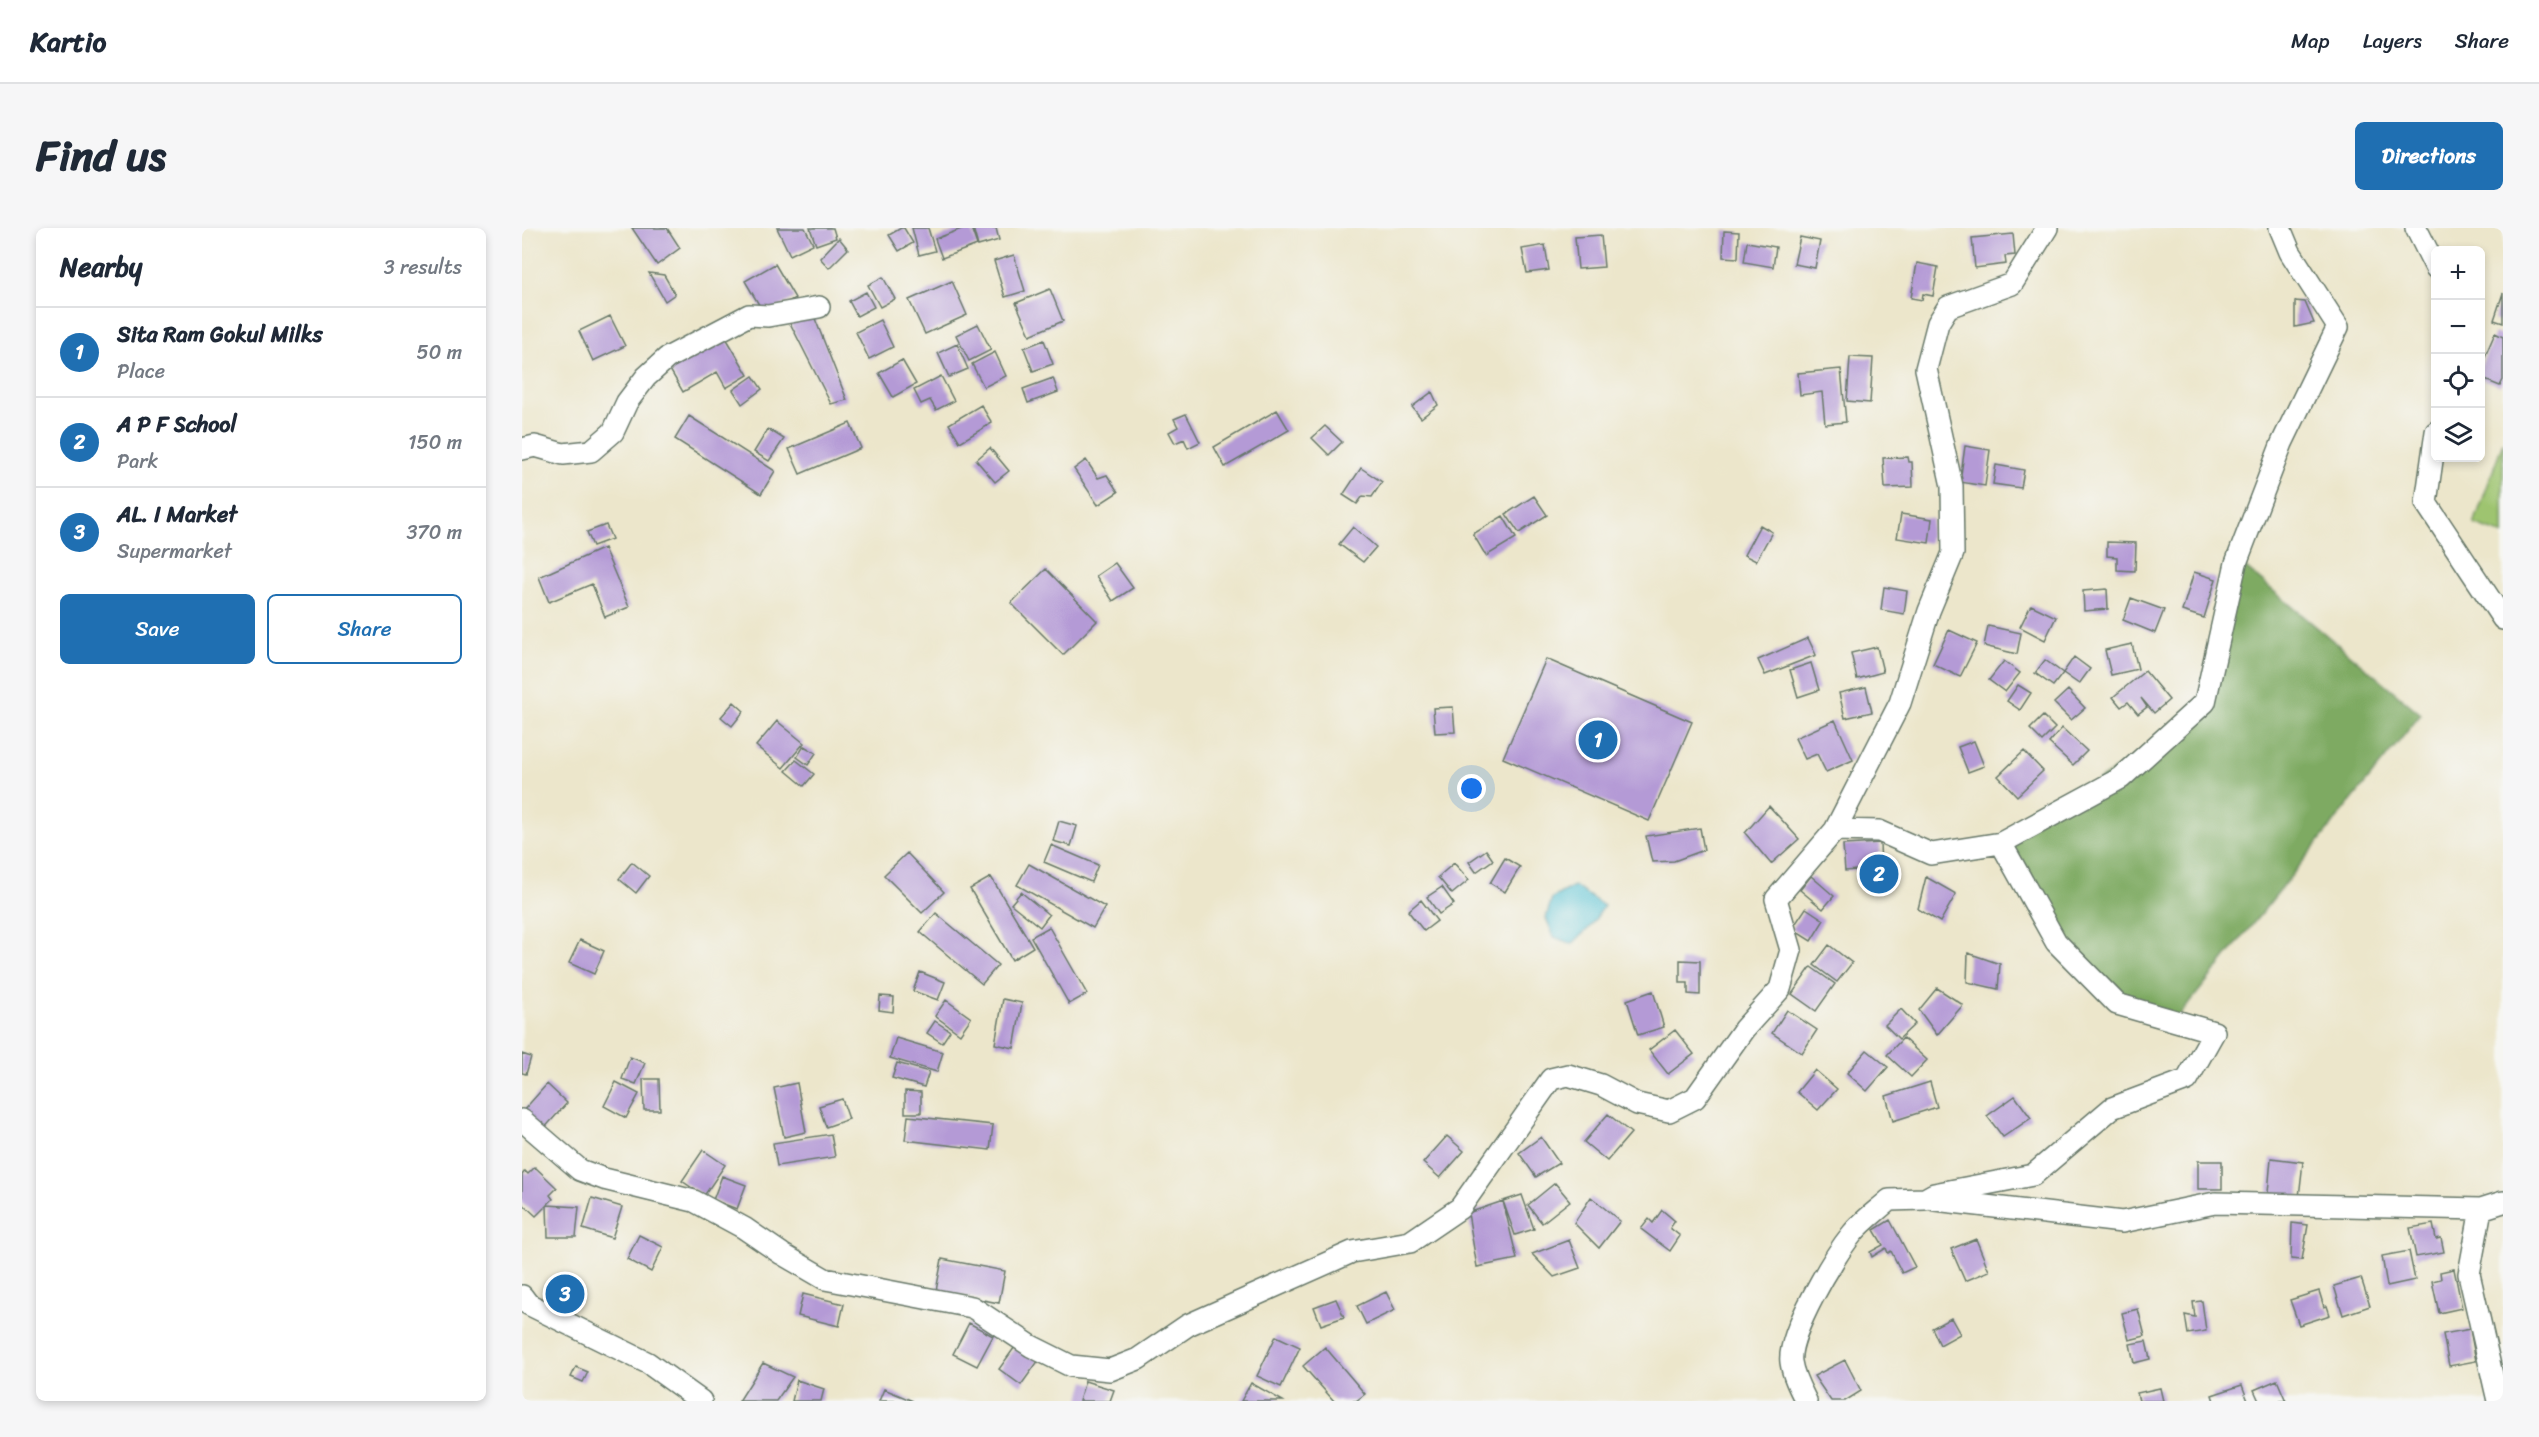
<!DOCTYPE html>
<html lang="en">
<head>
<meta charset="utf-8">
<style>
	:root { --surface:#fff; --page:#f6f6f7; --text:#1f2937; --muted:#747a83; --line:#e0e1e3; --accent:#1f6fb2 }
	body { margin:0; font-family:Sriracha,sans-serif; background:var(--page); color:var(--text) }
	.controls { position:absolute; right:18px; top:18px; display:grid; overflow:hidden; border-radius:9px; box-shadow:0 3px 9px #0003 }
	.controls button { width:54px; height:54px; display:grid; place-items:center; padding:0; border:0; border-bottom:2px solid var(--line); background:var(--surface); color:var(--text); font:30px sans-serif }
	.you { position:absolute; left:950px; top:561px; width:21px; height:21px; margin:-15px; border:4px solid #fff; border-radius:50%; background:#1a73e8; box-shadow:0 0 0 9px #1a73e833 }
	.badge { display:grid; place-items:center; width:39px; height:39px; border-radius:50%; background:var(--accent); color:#fff; font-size:20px; font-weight:700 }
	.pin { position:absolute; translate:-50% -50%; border:3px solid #fff; box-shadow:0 2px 6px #0006 }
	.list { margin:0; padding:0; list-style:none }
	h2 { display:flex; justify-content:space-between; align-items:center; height:78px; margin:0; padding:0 24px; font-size:26px }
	h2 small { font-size:20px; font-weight:400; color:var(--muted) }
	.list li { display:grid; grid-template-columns:39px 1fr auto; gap:18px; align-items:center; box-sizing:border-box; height:90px; padding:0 24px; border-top:2px solid var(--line) }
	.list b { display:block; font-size:22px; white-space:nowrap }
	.list p { margin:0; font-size:20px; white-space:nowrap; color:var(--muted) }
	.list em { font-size:20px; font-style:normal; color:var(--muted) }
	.actions { display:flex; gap:12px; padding:18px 24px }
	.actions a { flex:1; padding:14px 0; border:2px solid var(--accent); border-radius:9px; text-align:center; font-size:21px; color:var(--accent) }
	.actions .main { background:var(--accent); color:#fff }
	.icon { flex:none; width:33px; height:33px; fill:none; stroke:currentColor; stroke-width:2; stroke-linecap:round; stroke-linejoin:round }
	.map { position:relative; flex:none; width:1981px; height:1173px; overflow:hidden; border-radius:9px }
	header { display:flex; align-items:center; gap:36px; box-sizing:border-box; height:84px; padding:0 30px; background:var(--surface); border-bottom:2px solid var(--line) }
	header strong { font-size:28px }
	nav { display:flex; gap:33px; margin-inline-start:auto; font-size:21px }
	.intro { display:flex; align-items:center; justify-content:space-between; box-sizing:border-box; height:144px; padding:0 36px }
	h1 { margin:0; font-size:42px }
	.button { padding:15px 27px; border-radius:9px; background:var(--accent); color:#fff; font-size:21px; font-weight:700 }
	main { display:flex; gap:36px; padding:0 36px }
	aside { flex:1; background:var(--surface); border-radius:9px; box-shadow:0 3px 9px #0003 }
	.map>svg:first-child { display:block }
	.green { fill:#9ec46f; stroke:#5e8052; stroke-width:1.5 }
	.forest { fill:#7eaa62; stroke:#4e744b; stroke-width:1.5 }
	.water { fill:#59c3d4; stroke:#3c8084; stroke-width:1.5 }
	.building { fill:#b49ad6 }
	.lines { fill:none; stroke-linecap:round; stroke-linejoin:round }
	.minor-casing { stroke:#677869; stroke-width:24 }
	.minor { stroke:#fff; stroke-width:21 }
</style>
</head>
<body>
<header>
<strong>Kartio</strong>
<nav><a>Map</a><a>Layers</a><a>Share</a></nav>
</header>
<div class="intro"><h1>Find us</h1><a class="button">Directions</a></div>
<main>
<aside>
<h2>Nearby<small>3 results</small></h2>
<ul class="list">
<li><span class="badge">1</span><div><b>Sita Ram Gokul Milks</b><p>Place</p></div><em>50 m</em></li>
<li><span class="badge">2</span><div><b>A P F School</b><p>Park</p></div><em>150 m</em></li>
<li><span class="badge">3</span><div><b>AL. I Market</b><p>Supermarket</p></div><em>370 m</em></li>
</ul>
<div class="actions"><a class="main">Save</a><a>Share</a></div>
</aside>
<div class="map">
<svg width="1981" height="1173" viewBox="0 0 1981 1173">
	<rect width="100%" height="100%" fill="#f6f6f2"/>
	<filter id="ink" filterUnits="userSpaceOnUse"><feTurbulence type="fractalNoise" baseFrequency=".0167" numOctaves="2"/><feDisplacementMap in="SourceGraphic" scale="12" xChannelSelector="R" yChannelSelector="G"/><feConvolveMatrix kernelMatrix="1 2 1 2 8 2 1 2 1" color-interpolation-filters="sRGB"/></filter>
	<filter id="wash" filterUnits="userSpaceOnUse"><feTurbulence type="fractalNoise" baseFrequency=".008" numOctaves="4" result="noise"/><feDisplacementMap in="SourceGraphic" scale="24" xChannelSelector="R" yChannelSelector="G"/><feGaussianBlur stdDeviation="1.35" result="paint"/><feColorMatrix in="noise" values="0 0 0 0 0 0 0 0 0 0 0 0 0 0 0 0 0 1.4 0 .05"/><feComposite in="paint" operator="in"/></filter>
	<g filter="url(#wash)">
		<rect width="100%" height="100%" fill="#ece6cb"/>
		<path class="green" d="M 1981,214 L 1981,307 L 1952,296 Z"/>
		<path class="forest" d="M 1719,336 L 1899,486 L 1653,793 L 1598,769 L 1542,710 L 1479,615 L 1686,482 Z"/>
		<path class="water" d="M 1052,658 L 1082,678 L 1068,699 L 1050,716 L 1032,709 L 1024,690 L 1030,670 Z"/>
		<g id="blocks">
			<path class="building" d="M 110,0 L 145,0 L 158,20 L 135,37 Z
				M 255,0 L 283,0 L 291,16 L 268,27 Z
				M 288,0 L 311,0 L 314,10 L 294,17 Z
				M 379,0 L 382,0 L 391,15 L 377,23 L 367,7 Z
				M 390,0 L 406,0 L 413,23 L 397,27 Z
				M 442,0 L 449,0 L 455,17 L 420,30 L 413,11 Z
				M 451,0 L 474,0 L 477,12 L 456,18 Z
				M 1202,3 L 1217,4 L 1216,30 L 1201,29 Z
				M 1491,6 L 1493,27 L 1483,28 L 1484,36 L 1453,40 L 1450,10 Z
				M 1079,7 L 1082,39 L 1056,41 L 1053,9 Z
				M 1278,9 L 1298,13 L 1293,40 L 1272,36 Z
				M 317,10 L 326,21 L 307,40 L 298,30 Z
				M 1225,14 L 1254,19 L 1251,39 L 1222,34 Z
				M 1023,17 L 1027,42 L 1005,45 L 1000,21 Z
				M 492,27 L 503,63 L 483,69 L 472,33 Z
				M 1395,35 L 1416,39 L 1411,68 L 1401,66 L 1400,72 L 1389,70 Z
				M 253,36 L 273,70 L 243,87 L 223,53 Z
				M 127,45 L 142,47 L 153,66 L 143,73 Z
				M 361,49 L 373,71 L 358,79 L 346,57 Z
				M 430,53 L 445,87 L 403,106 L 387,72 Z
				M 528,61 L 541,93 L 508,107 L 494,75 Z
				M 344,64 L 352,79 L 335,88 L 327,73 Z
				M 1981,65 L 1981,95 L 1972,92 Z
				M 1773,73 L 1783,74 L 1792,95 L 1773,99 Z
				M 88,88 L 103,118 L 71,133 L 57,103 Z
				M 292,88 L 325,172 L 309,176 L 268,95 Z
				M 358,92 L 371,119 L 347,131 L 334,104 Z
				M 456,96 L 469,122 L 447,133 L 434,107 Z
				M 1973,105 L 1981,109 L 1981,152 L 1978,158 L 1958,150 L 1958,140 Z
				M 203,108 L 226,147 L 204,160 L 195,144 L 161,164 L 147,140 Z
				M 522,112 L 531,136 L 511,143 L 502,120 Z
				M 435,116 L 446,141 L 427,149 L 416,125 Z
				M 473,124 L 484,148 L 462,159 L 450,136 Z
				M 1328,129 L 1351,130 L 1348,175 L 1325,173 Z
				M 380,132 L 394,156 L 371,169 L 357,145 Z
				M 1319,141 L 1324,194 L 1303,196 L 1300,164 L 1278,167 L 1276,145 Z
				M 231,148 L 240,161 L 220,176 L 211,162 Z
				M 419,148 L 432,173 L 414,182 L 408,172 L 399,176 L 392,162 Z
				M 531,150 L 536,164 L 506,175 L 501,161 Z
				M 910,164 L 916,177 L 899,190 L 890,179 Z
				M 459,177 L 470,195 L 438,214 L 427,196 Z
				M 755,182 L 767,202 L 703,239 L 692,219 Z
				M 664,186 L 678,214 L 666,220 L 662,211 L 653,215 L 647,204 L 656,199 L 652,191 Z
				M 167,188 L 253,243 L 239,266 L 153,211 Z
				M 328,195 L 339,220 L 278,246 L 267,221 Z
				M 803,198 L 820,214 L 807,227 L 790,210 Z
				M 246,201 L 262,211 L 247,233 L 232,224 Z
				M 1443,218 L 1468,222 L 1463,258 L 1438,254 Z
				M 468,220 L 487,243 L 473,254 L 454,232 Z
				M 1386,229 L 1387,234 L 1390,234 L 1391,259 L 1363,260 L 1361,230 Z
				M 564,232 L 576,250 L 585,247 L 596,264 L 576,277 L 552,241 Z
				M 1474,237 L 1502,242 L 1499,260 L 1471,256 Z
				M 839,240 L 860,254 L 850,269 L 841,268 L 835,276 L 821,267 Z
				M 1012,268 L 1025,287 L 997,305 L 984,286 Z
				M 1379,286 L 1410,291 L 1407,315 L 1375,310 Z
				M 981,288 L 994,310 L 964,328 L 951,306 Z
				M 84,297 L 90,311 L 71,318 L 65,304 Z
				M 1238,297 L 1250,304 L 1234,333 L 1222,327 Z
				M 831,299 L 854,319 L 841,334 L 817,316 Z
				M 1585,314 L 1614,315 L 1613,343 L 1595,342 L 1595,329 L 1585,328 Z
				M 82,320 L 107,379 L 83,389 L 70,356 L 27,374 L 17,349 Z
				M 593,335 L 611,360 L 591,373 L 574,348 Z
				M 524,341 L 575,393 L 541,427 L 489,375 Z
				M 1672,344 L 1694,351 L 1682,390 L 1660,383 Z
				M 1362,359 L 1385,363 L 1382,386 L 1359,382 Z
				M 1585,361 L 1586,381 L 1562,383 L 1561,363 Z
				M 1609,370 L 1642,382 L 1633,405 L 1601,392 Z
				M 1509,377 L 1534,389 L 1523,412 L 1498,399 Z
				M 1466,398 L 1499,405 L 1495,426 L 1462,418 Z
				M 1427,402 L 1455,415 L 1438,449 L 1411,436 Z
				M 1286,410 L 1294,427 L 1243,447 L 1236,432 Z
				M 1610,416 L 1616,441 L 1589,447 L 1583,422 Z
				M 1355,419 L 1361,444 L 1335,451 L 1329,425 Z
				M 1552,429 L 1568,441 L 1557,456 L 1541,445 L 1531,458 L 1513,445 L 1523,432 L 1541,445 Z
				M 1024,431 L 1170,494 L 1127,593 L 981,530 Z
				M 1482,433 L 1498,445 L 1483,464 L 1467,452 Z
				M 1289,435 L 1297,462 L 1276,469 L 1268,442 Z
				M 1623,443 L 1647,472 L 1632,485 L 1619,470 L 1625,479 L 1616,486 L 1606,474 L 1599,479 L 1591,469 Z
				M 1496,457 L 1509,465 L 1498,482 L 1485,473 Z
				M 1344,459 L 1350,484 L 1323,490 L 1317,465 Z
				M 1546,462 L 1563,480 L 1549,492 L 1532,475 Z
				M 212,474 L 222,483 L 210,498 L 199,489 Z
				M 931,479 L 933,504 L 913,505 L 911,480 Z
				M 1521,488 L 1533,500 L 1520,513 L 1508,501 Z
				M 1313,492 L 1331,532 L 1304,544 L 1295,526 L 1283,531 L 1273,510 Z
				M 255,493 L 282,515 L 261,540 L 234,518 Z
				M 1540,500 L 1565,523 L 1551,537 L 1527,515 Z
				M 1452,513 L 1462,538 L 1446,544 L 1436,519 Z
				M 282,518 L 294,525 L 286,537 L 275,529 Z
				M 1502,523 L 1521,543 L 1495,568 L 1476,548 Z
				M 274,532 L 292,546 L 282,558 L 264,543 Z
				M 1247,578 L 1277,611 L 1249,636 L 1223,605 Z
				M 537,593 L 555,598 L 549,618 L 531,613 Z
				M 1178,600 L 1182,622 L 1152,633 L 1130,634 L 1124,608 Z
				M 1358,615 L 1359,640 L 1323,643 L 1321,617 Z
				M 529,617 L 576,637 L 569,654 L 522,634 Z
				M 964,622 L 971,632 L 954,644 L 947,634 Z
				M 385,625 L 422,664 L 400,685 L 362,647 Z
				M 983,630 L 998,639 L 983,664 L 968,655 Z
				M 110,634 L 127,648 L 114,665 L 97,651 Z
				M 932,635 L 947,652 L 930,666 L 916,649 Z
				M 507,636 L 583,679 L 571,700 L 495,657 Z
				M 1289,648 L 1312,668 L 1301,681 L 1278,662 Z
				M 469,649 L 511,719 L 490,732 L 448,661 Z
				M 1404,649 L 1434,666 L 1418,694 L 1396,681 Z
				M 920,659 L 932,676 L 917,686 L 905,669 Z
				M 499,664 L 527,687 L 518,699 L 489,676 Z
				M 899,672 L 915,693 L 902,703 L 886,683 Z
				M 1284,680 L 1302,692 L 1289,713 L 1270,701 Z
				M 414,685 L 476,737 L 460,756 L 398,704 Z
				M 527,699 L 565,766 L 547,776 L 509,709 Z
				M 58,712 L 82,723 L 72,746 L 47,735 Z
				M 1307,717 L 1330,735 L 1315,754 L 1292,737 Z
				M 1446,725 L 1478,736 L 1476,761 L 1445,754 Z
				M 1158,732 L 1178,733 L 1178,767 L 1166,766 L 1166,755 L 1158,755 Z
				M 1289,739 L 1313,756 L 1294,783 L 1270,766 Z
				M 398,744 L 423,754 L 416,772 L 391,763 Z
				M 1415,760 L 1441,777 L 1415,807 L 1397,782 Z
				M 1131,763 L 1142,799 L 1116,807 L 1105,772 Z
				M 358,768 L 372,769 L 371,784 L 357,782 Z
				M 481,771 L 500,775 L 492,820 L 473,816 Z
				M 424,772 L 449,790 L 438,806 L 413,788 Z
				M 1379,781 L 1393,796 L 1377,811 L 1363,797 Z
				M 1265,782 L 1295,802 L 1280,825 L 1250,805 Z
				M 413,793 L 428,803 L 420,815 L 405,805 Z
				M 1153,802 L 1172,826 L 1146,846 L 1127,822 Z
				M 374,810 L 421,824 L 415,844 L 368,830 Z
				M 1381,810 L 1405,832 L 1389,849 L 1365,827 Z
				M 1345,822 L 1366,839 L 1345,863 L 1325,845 Z
				M 0,826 L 9,829 L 4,846 L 0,845 Z
				M 108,829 L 123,835 L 114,856 L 100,851 Z
				M 375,835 L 407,844 L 402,859 L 370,850 Z
				M 1293,842 L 1315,861 L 1296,882 L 1275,864 Z
				M 121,851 L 137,851 L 138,882 L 122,882 Z
				M 94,854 L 117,866 L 104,890 L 82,878 Z
				M 1408,854 L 1415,879 L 1371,893 L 1364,868 Z
				M 275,855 L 284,904 L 262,909 L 252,860 Z
				M 25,856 L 45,875 L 19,904 L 0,884 Z
				M 383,863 L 399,864 L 399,885 L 383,885 Z
				M 1493,868 L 1509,890 L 1481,909 L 1465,888 Z
				M 320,871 L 327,891 L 304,899 L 297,878 Z
				M 1086,886 L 1109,905 L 1085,933 L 1062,914 Z
				M 386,888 L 471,897 L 468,922 L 383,912 Z
				M 309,906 L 313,929 L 255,938 L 251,915 Z
				M 925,908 L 942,923 L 918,950 L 901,935 Z
				M 1019,909 L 1037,935 L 1014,949 L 997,925 Z
				M 181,922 L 203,937 L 182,968 L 160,953 Z
				M 1749,930 L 1781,934 L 1777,969 L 1746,965 Z
				M 1676,933 L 1700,933 L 1700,961 L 1676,961 Z
				M 13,939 L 35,960 L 28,967 L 31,971 L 14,988 L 0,975 L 0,947 L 3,943 L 6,946 Z
				M 200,948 L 224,957 L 215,981 L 191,972 Z
				M 1033,955 L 1048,973 L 1020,995 L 1006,977 Z
				M 1000,967 L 1012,1001 L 993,1007 L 981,973 Z
				M 1069,969 L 1098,993 L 1077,1020 L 1052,995 Z
				M 70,970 L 100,979 L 90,1010 L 61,1001 Z
				M 981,973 L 995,1031 L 955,1039 L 946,985 Z
				M 25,977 L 57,979 L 54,1009 L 26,1009 Z
				M 1140,982 L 1153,993 L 1148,1000 L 1158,1008 L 1148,1023 L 1119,1001 L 1127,991 L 1131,995 Z
				M 1368,992 L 1393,1039 L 1380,1045 L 1369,1023 L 1366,1025 L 1364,1020 L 1350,1029 L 1348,1024 L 1361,1017 L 1352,1002 Z
				M 1770,995 L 1786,997 L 1780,1032 L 1769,1031 Z
				M 1911,996 L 1914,1011 L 1919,1010 L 1922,1024 L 1894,1029 L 1888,1000 Z
				M 117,1007 L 141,1019 L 129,1044 L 105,1031 Z
				M 1454,1011 L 1467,1043 L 1443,1053 L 1429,1021 Z
				M 1047,1012 L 1058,1040 L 1032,1049 L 1010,1026 Z
				M 1887,1023 L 1893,1052 L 1865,1058 L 1860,1028 Z
				M 420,1031 L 483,1043 L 477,1075 L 414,1063 Z
				M 1932,1041 L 1940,1080 L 1917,1085 L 1910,1053 L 1919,1051 L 1918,1044 Z
				M 1839,1050 L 1848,1078 L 1821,1087 L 1812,1058 Z
				M 1797,1063 L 1802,1079 L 1805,1078 L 1808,1087 L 1777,1097 L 1768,1072 Z
				M 864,1064 L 873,1082 L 844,1096 L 835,1078 Z
				M 281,1066 L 322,1076 L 317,1098 L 276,1088 Z
				M 814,1071 L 822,1089 L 799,1097 L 792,1079 Z
				M 1680,1073 L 1684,1103 L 1666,1106 L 1663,1087 L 1673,1089 L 1671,1074 Z
				M 1616,1081 L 1623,1108 L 1607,1112 L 1600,1085 Z
				M 1429,1090 L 1438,1106 L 1418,1117 L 1410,1100 Z
				M 447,1095 L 471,1108 L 455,1138 L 431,1126 Z
				M 1948,1101 L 1954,1133 L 1927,1138 L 1921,1106 Z
				M 754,1108 L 778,1119 L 759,1159 L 735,1148 Z
				M 1624,1113 L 1628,1131 L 1612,1135 L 1608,1116 Z
				M 495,1116 L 517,1132 L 499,1157 L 477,1141 Z
				M 803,1119 L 843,1166 L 834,1173 L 812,1173 L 781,1138 Z
				M 1323,1132 L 1339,1163 L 1323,1173 L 1309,1173 L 1292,1148 Z
				M 241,1135 L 271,1149 L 254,1173 L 217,1173 Z
				M 54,1139 L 66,1144 L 61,1154 L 49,1149 Z
				M 275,1152 L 302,1161 L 299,1173 L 270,1173 Z
				M 1755,1152 L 1764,1173 L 1737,1173 L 1732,1162 Z
				M 563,1153 L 592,1162 L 588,1173 L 557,1173 Z
				M 729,1155 L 761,1173 L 719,1173 Z
				M 1720,1157 L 1726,1173 L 1692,1173 L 1690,1167 Z
				M 1638,1160 L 1641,1173 L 1617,1173 L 1615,1165 Z
				M 362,1161 L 391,1173 L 357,1173 Z"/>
		</g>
	</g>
	<g filter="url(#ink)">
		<use href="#blocks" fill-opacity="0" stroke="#677869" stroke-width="1.5"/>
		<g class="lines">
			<defs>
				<path id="minor" d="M 1894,0 L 1914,40
					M 1914,204 L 1904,275 L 1981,391
					M 0,221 L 13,218 L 41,226 L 69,223 L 91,204 L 105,174 L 124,149 L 145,130 L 227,87 L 246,88 L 297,79
					M 1313,602 L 1357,603 L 1409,626 L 1479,615 L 1599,550 L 1683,474 L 1714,335 L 1760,215 L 1816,99 L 1768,24 L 1758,0
					M 0,892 L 58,942 L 82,951 L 172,973 L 222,1000 L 260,1026 L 303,1051 L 450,1079 L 509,1118 L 549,1138 L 588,1142 L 616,1131 L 666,1097 L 830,1024 L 888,1014 L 938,980 L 1029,851 L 1046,847 L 1079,857 L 1115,876 L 1147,883 L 1173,870 L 1222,801 L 1258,761 L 1269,722 L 1254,671 L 1313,602 L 1378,475 L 1407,383 L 1431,325 L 1430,258 L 1404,141 L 1416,95 L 1426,79 L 1490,56 L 1525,0
					M 1413,972 L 1600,994 L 1693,975 L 1959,981 L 1981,974
					M 1959,981 L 1947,1046 L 1976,1173
					M 0,1068 L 6,1076 L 126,1135 L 179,1173
					M 1284,1173 C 1278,1161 1271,1148 1269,1134 C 1265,1107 1312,1028 1330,1006 C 1340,993 1355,983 1367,972 L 1403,971 L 1412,966 L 1511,947 L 1590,880 L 1665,852 L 1692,804 L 1595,776 L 1534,714 L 1479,615"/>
			</defs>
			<use href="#minor" class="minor-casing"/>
			<use href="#minor" class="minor"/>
		</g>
	</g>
</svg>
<div class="controls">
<button>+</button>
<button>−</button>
<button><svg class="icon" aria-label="locate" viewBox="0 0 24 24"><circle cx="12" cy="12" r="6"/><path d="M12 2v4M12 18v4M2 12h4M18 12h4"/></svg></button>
<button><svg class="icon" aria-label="layers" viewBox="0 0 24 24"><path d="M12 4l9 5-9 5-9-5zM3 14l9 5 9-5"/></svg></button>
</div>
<div class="you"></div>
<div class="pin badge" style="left:1076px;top:512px">1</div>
<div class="pin badge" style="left:1357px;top:646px">2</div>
<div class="pin badge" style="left:43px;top:1066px">3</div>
</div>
</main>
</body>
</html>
